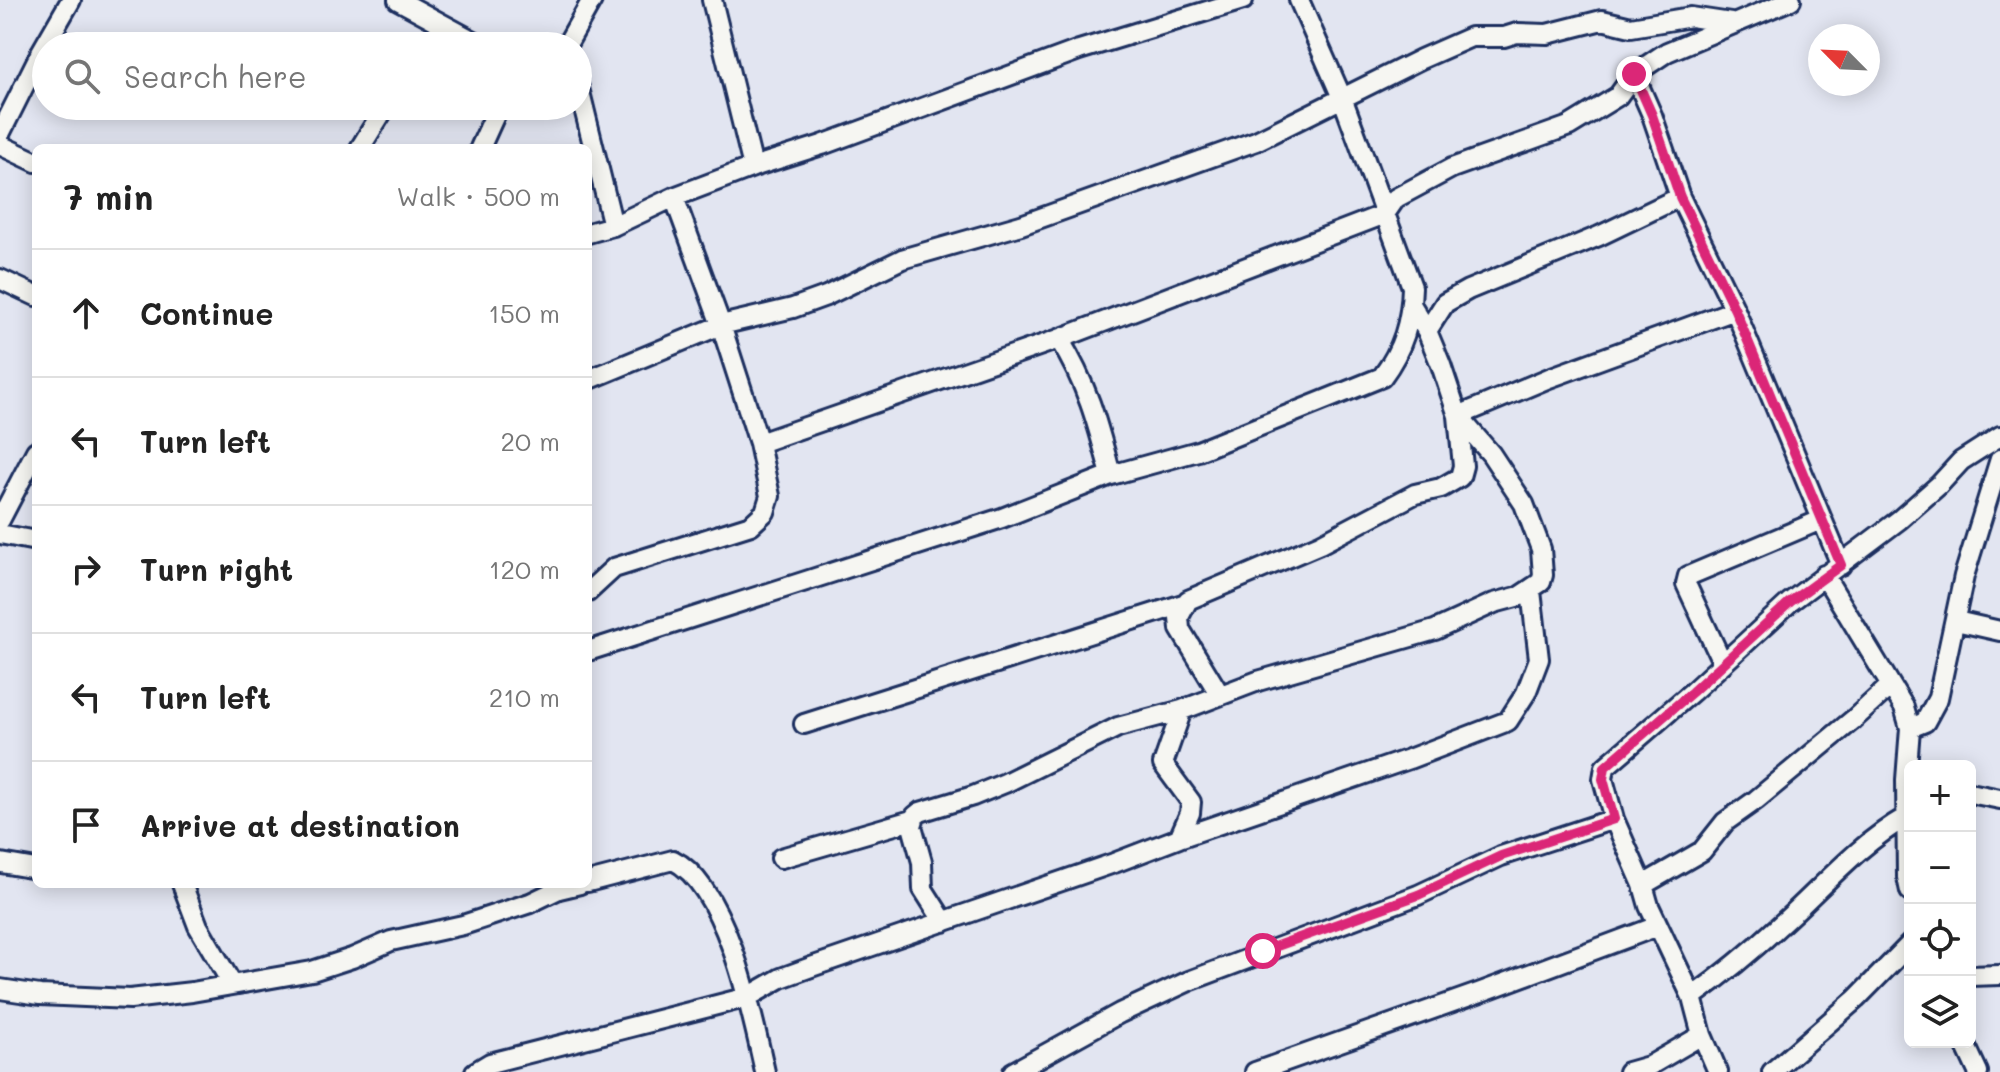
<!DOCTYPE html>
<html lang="en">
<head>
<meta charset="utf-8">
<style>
	:root { --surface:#fff; --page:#f2f2f2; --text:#222; --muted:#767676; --line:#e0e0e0 }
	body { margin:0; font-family:Mali,sans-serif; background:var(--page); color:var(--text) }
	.controls { position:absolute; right:24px; bottom:24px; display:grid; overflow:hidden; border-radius:12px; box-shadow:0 4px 20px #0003 }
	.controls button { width:72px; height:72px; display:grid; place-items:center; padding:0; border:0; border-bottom:2px solid var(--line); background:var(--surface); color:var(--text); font:40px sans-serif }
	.compass { position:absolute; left:1808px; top:24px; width:72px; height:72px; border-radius:50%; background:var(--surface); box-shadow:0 4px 20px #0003; rotate:294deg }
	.stop { position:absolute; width:24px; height:24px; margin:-18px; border:6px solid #db2777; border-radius:50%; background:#fff }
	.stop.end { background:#db2777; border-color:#fff; box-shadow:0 2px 8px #0008 }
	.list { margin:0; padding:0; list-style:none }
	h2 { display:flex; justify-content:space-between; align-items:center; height:104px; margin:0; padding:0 32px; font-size:34px }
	h2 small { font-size:26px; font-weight:400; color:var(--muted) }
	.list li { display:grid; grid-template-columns:52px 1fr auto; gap:24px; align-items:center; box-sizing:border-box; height:128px; padding:0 32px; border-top:2px solid var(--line) }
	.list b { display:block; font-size:30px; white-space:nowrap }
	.list em { font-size:26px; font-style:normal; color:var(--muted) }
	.icon { flex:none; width:44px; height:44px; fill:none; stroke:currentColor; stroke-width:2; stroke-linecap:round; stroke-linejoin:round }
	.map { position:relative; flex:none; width:2000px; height:1072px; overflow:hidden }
	.search { position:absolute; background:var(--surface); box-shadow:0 4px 20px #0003; left:32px; top:32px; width:560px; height:88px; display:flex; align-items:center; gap:20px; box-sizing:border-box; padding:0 28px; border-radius:44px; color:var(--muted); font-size:30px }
	.panel { position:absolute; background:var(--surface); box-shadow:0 4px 20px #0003; left:32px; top:144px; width:560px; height:744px; border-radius:12px }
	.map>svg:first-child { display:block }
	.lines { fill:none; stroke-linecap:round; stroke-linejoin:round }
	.street-casing { stroke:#1b2f5e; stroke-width:24 }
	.street { stroke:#f6f6f2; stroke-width:18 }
	.route { stroke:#db2777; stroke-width:10 }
</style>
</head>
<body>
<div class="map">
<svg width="2000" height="1072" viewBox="0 0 2000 1072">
	<rect width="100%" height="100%" fill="#e2e5f1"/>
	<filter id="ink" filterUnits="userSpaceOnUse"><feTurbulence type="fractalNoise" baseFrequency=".0125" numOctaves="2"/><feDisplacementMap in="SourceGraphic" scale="16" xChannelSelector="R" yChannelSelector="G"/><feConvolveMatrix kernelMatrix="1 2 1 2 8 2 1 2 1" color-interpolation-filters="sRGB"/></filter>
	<g filter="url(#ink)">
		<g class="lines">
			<defs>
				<path id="street" d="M 398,0 L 483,46
					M 712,0 L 753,167
					M 429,46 L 443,26
					M 566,46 L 592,0
					M 1634,74 L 1652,115 L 1680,197 L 1735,310 L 1841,565
					M 578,84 L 613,226
					M 0,134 L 41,52 L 71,0
					M 0,145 L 36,162
					M 360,148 L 386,106
					M 480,148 L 499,106
					M 588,233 L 613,226 L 674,197 L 753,167 L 822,145 L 1079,50 L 1243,0
					M 0,279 L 36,296
					M 1427,331 L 1445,303 L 1468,290 L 1599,236 L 1680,197
					M 1059,339 C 1088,386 1097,422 1111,475
					M 588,380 L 721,325 L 793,308 L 826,296 L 902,259 L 1021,225 L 1256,141 L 1421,59 L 1471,37 L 1504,37 L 1517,33 L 1547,34 L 1602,20 L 1631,27 L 1691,17 L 1731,23
					M 759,443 L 1059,339 L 1385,214 L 1396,198 L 1452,168 L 1569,126 L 1618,96 L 1634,74 L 1667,52 L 1791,0
					M 0,520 L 36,451
					M 0,534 L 36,541
					M 1824,575 L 1904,707 L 1910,728 L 1906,780 L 1907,877 L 1910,891
					M 588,592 L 614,568 L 751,525 L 765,512 L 770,496 L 759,443 L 721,325 L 674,197
					M 1956,621 L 2000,631
					M 588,651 L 1002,518 L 1111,475 L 1198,451 L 1382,377 C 1403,349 1411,322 1412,287 L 1343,100 L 1299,0
					M 1723,664 L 1686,584 L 1688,576 L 1821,520
					M 1220,695 L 1180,629 L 1179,617 L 1188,600 L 1320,544 L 1415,494 L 1441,488 L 1460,477 L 1463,466 L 1458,416 L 1549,378 L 1735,310
					M 804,724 L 1183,604
					M 1910,728 L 1925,722 L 1938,698 L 1964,576 L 2000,459
					M 1970,793 L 2000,799
					M 1179,838 L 1190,813 L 1191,802 L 1163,764 L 1182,710
					M 781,858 L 912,820
					M 1,863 L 36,869
					M 588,882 L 673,860 C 727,886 753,1018 765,1072
					M 182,884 L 198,926 L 232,984
					M 1643,885 L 1702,851 L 1725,822 L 1756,800 L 1854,719 L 1890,686
					M 944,922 L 923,889 L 922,862 L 912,826 L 915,816 L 920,812 L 973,796 L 1005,783 L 1118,727 L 1182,710 L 1258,681 L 1435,630 L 1494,603 L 1520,596 L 1541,582 L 1543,575 L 1541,549 L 1524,504 L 1491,454 L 1458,416 L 1441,365 L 1427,331 L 1412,306
					M 1970,976 L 2000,975
					M 0,989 L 40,995 L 130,999 L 192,992 L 312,971 L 352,958 L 391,941 L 463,925 L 530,903 L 559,889 L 580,884
					M 1692,997 C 1723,975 1752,951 1779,926 C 1822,888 1856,846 1906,817
					M 1964,1042 L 1978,1072
					M 475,1072 L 490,1063 L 748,997 L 781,978 L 814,966 L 1114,863 L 1179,838 L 1409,759 L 1508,721 L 1526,693 L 1539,659 L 1531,591
					M 1013,1072 L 1120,1013 L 1189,981 L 1418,895 L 1501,856 L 1614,819
					M 1255,1072 L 1481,992 L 1658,926
					M 1628,1072 L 1649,1066 L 1702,1035
					M 1718,1072 L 1702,1035 L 1692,997 L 1649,906 L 1643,885 L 1614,819 L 1603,779 L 1605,767 L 1692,692 L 1790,602 L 1899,520 L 1939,485 L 1961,461 L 2000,436
					M 1772,1072 L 1856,999 L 1910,944"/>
			</defs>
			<use href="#street" class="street-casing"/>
			<use href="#street" class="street"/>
		</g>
	</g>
	<g class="lines" filter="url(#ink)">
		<path class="route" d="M 1263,951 L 1418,895 L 1501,856 L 1614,819 L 1603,779 L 1605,767 L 1692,692 L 1790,602 L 1841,565 L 1735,310 L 1680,197 L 1652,115 L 1634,74"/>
	</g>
</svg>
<div class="controls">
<button>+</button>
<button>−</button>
<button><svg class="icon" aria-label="locate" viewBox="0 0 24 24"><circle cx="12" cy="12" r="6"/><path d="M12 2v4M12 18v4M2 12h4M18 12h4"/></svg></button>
<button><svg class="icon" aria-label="layers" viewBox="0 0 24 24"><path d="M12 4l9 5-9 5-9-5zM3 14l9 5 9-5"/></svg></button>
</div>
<svg class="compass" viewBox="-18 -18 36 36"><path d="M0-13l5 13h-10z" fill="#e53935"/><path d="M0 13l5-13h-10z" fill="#767676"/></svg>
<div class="stop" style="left:1263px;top:951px"></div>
<div class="stop end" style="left:1634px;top:74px"></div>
<div class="search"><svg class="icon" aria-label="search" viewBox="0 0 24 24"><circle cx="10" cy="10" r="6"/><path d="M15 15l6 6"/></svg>Search here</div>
<section class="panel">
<h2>7 min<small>Walk · 500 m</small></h2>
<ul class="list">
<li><svg class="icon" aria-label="ahead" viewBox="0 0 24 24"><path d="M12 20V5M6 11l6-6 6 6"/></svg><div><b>Continue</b></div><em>150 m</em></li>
<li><svg class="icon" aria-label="left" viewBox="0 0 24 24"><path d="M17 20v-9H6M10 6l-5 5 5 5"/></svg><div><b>Turn left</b></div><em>20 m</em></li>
<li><svg class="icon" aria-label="right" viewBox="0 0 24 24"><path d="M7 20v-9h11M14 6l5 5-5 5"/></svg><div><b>Turn right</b></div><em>120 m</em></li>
<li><svg class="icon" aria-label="left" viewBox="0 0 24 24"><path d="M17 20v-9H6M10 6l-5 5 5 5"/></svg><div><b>Turn left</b></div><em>210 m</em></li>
<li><svg class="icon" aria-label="arrive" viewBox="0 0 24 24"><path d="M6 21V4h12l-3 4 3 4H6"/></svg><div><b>Arrive at destination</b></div></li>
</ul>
</section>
</div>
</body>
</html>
